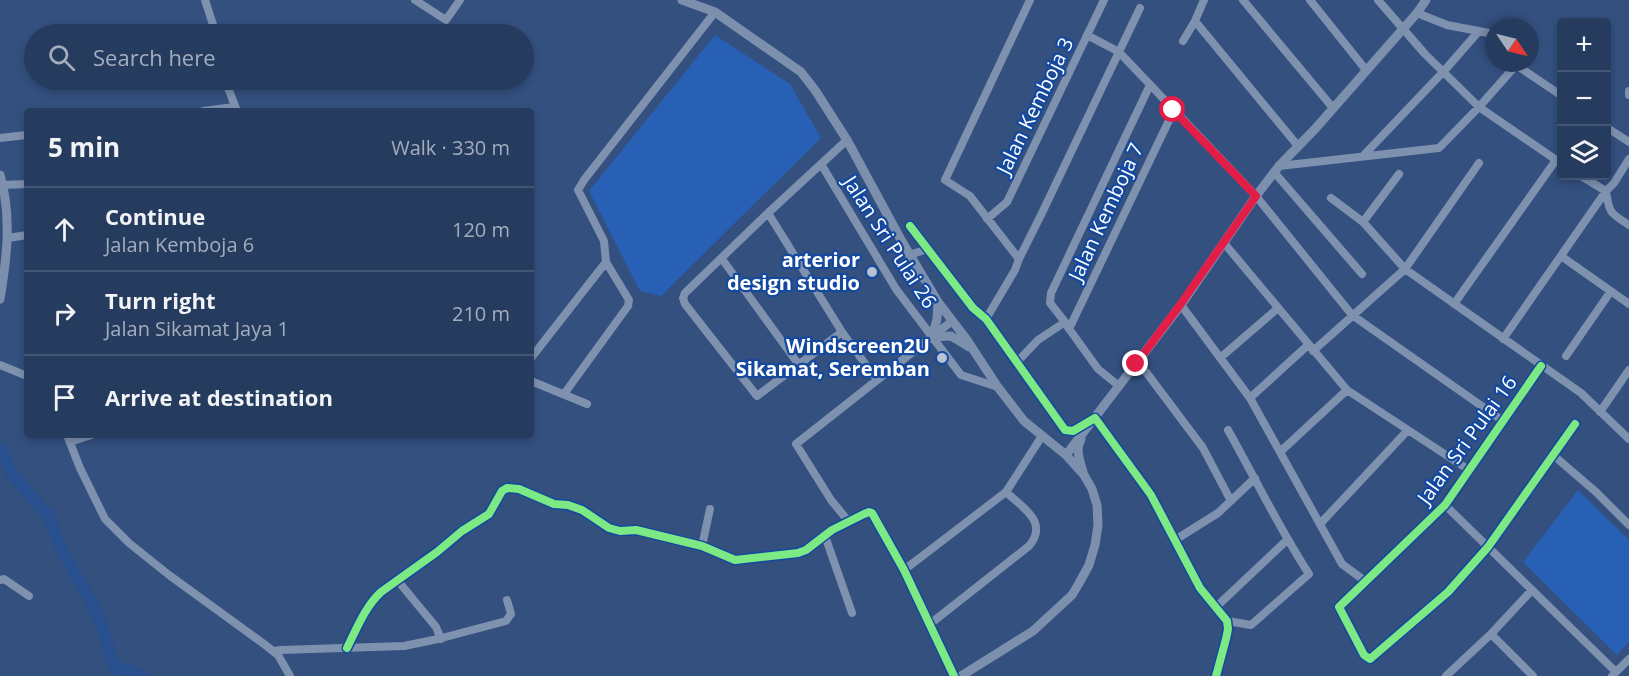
<!DOCTYPE html>
<html lang="en">
<head>
<meta charset="utf-8">
<style>
	:root { --surface:#263c5f; --page:#2e4365; --text:#f1f3f6; --muted:#a4adbd; --line:#425674 }
	body { margin:0; font-family:"Open Sans",sans-serif; background:var(--page); color:var(--text) }
	.controls { position:absolute; right:18px; top:18px; display:grid; overflow:hidden; border-radius:6px; box-shadow:0 3px 9px #0003 }
	.controls button { width:54px; height:54px; display:grid; place-items:center; padding:0; border:0; border-bottom:2px solid var(--line); background:var(--surface); color:var(--text); font:30px sans-serif }
	.compass { position:absolute; left:1485px; top:18px; width:54px; height:54px; border-radius:50%; background:var(--surface); box-shadow:0 3px 9px #0003; rotate:125deg }
	.stop { position:absolute; width:18px; height:18px; margin:-14px; border:4px solid #e11d48; border-radius:50%; background:#fff }
	.stop.end { background:#e11d48; border-color:#fff; box-shadow:0 2px 6px #0008 }
	.list { margin:0; padding:0; list-style:none }
	h2 { display:flex; justify-content:space-between; align-items:center; height:78px; margin:0; padding:0 24px; font-size:26px }
	h2 small { font-size:20px; font-weight:400; color:var(--muted) }
	.list li { display:grid; grid-template-columns:39px 1fr auto; gap:18px; align-items:center; box-sizing:border-box; height:84px; padding:0 24px; border-top:2px solid var(--line) }
	.list b { display:block; font-size:22px; white-space:nowrap }
	.list p { margin:0; font-size:20px; white-space:nowrap; color:var(--muted) }
	.list em { font-size:20px; font-style:normal; color:var(--muted) }
	.icon { flex:none; width:33px; height:33px; fill:none; stroke:currentColor; stroke-width:2; stroke-linecap:round; stroke-linejoin:round }
	.map { position:relative; flex:none; width:1629px; height:676px; overflow:hidden }
	.search { position:absolute; background:var(--surface); box-shadow:0 3px 9px #0003; left:24px; top:24px; width:510px; height:66px; display:flex; align-items:center; gap:15px; box-sizing:border-box; padding:0 21px; border-radius:33px; color:var(--muted); font-size:22px }
	.panel { position:absolute; background:var(--surface); box-shadow:0 3px 9px #0003; left:24px; top:108px; width:510px; height:330px; border-radius:6px }
	.map>svg:first-child { display:block }
	.green { fill:#2760b5 }
	.lines { fill:none; stroke-linecap:round; stroke-linejoin:round }
	.river { stroke:#284f8e; stroke-width:12 }
	.minor { stroke:#7e91af; stroke-width:8 }
	.major { stroke:#7c90ae; stroke-width:9 }
	.cycleway-casing { stroke:#13499f; stroke-width:11 }
	.cycleway { stroke:#7ce984; stroke-width:8 }
	.route { stroke:#e11d48; stroke-width:8 }
	.poi-dot { fill:#b8c2d2; stroke:#13499f; stroke-width:2 }
	.labels { text-anchor:middle; stroke-width:4.5; stroke-linejoin:round; paint-order:stroke }
	.street-label { font-size:20px; fill:#fff; stroke:#13499f }
	.poi-label { font-size:20px; font-weight:bold; fill:#fff; stroke:#13499f; text-anchor:end }
</style>
</head>
<body>
<div class="map">
<svg width="1629" height="676" viewBox="0 0 1629 676">
	<rect width="100%" height="100%" fill="#33507f"/>
	<path class="green" d="M 715,35 L 790,84 L 821,138 L 661,296 L 640,291 L 589,191 Z
		M 1578,490 L 1629,540 L 1629,642 L 1617,655 L 1523,562 Z"/>
	<g class="lines">
		<path class="river" d="M 0,448 L 12,474 L 48,515 L 63,553 L 89,597 L 102,626 L 112,660 L 116,668 L 129,670 L 142,676"/>
		<path class="minor" d="M 205,0 L 216,34
			M 415,0 L 446,20 L 460,0
			M 1243,0 L 1333,108
			M 1310,0 L 1366,70
			M 1378,0 L 1425,54 L 1479,107 L 1562,164
			M 1417,13 L 1447,25 L 1494,34
			M 1195,21 L 1298,146
			M 1087,35 L 1119,52 L 1256,196 L 1352,315 L 1503,421
			M 1183,41 L 1195,21 L 1204,0
			M 1530,42 L 1533,43 L 1530,49
			M 1516,65 L 1562,96
			M 225,80 L 237,111
			M 1629,91 L 1629,95
			M 203,111 L 234,107
			M 1606,127 L 1629,142
			M 0,138 L 27,135
			M 1363,156 L 1444,71 L 1479,31
			M 821,164 L 896,289 L 961,375 L 998,387
			M 1279,166 L 1439,148 L 1479,107 L 1518,63
			M 1274,172 L 1362,274
			M 1581,176 L 1606,191 C 1609,213 1610,213 1629,225
			M 3,185 L 27,184
			M 1331,198 L 1363,222 L 1405,269 L 1581,393 L 1629,439
			M 768,213 L 842,332 L 877,380
			M 987,219 L 1007,202 L 1104,0
			M 1363,222 L 1399,174
			M 910,226 L 973,308 L 986,319 L 1065,430 L 1073,431 L 1095,418 L 1151,495 L 1200,588 L 1227,621 L 1228,629 L 1226,639 L 1216,676
			M 8,238 L 27,235
			M 1224,243 L 1347,390 L 1469,470
			M 909,255 L 928,249
			M 1561,256 L 1629,304
			M 722,259 L 799,365
			M 1019,259 L 1041,215 L 1140,8
			M 1454,304 L 1556,160
			M 1181,305 L 1250,398 L 1342,564 L 1365,581
			M 986,319 L 1015,270 L 1019,259 L 970,196 L 945,180 L 1030,0
			M 1067,326 L 1098,369 L 1119,386
			M 1069,329 L 1174,110
			M 842,332 L 757,396 L 685,304 L 683,298 L 685,293 L 768,213 L 847,140
			M 1503,339 L 1606,191 L 1614,183 L 1629,159
			M 1313,351 L 1405,269 L 1479,163
			M 1566,356 L 1611,291
			M 531,358 L 606,262
			M 1220,358 L 1278,308
			M 1017,362 L 1038,340 L 1065,322 L 1050,303 L 1051,293 L 1150,85
			M 1136,364 L 1146,372 L 1203,448 L 1231,501
			M 0,365 L 27,376
			M 1541,366 L 1445,505 L 1339,607 L 1364,655 L 1370,659 L 1448,592 L 1488,547 L 1575,424
			M 531,381 L 587,404
			M 564,394 L 628,306 L 629,300 L 606,262 L 604,241 L 578,190 L 584,180 L 715,12
			M 1250,398 L 1308,345
			M 1600,412 L 1629,370
			M 67,435 L 80,468 L 105,519 L 129,543 L 169,575 L 264,644 L 278,655 L 290,676
			M 70,442 L 91,435
			M 1280,452 L 1347,390
			M 1553,455 L 1596,492 L 1629,525
			M 1445,505 L 1616,672
			M 849,522 L 831,500 L 796,444 L 952,321
			M 1320,524 L 1408,430
			M 825,536 L 852,613
			M 1175,540 L 1218,513 L 1255,478
			M 702,546 L 710,509
			M 904,570 L 1006,492 L 1042,436
			M 0,580 L 4,579 L 29,596
			M 398,581 L 436,627 L 441,639
			M 1215,608 L 1287,540
			M 1227,621 L 1251,625 L 1309,574 C 1279,528 1255,478 1228,430
			M 930,624 L 1029,546 C 1049,522 1023,508 1006,492
			M 1491,634 L 1533,676
			M 347,648 C 357,628 365,607 381,592 L 437,552 L 462,531 L 489,514 L 502,491 L 507,488 L 519,489 L 554,504 L 568,505 L 582,510 L 609,528 L 620,531 L 636,530 L 702,546 L 735,560 L 798,553 L 806,550 L 832,530 L 864,514 L 869,512 L 872,513 L 904,570 L 954,676
			M 273,651 L 281,650 L 404,646 L 438,639 L 506,621 L 511,614 L 507,600
			M 1446,676 L 1491,634 L 1532,590
			M 1612,676 L 1629,659"/>
		<path class="major" d="M 682,0 L 715,12 L 801,72 L 815,90 L 847,140 L 900,238 L 938,302 L 967,340 L 997,386 L 1024,421 L 1066,455 L 1084,475 L 1092,489 L 1097,505 L 1098,525 L 1095,545 L 1089,565 L 1078,585 L 1072,595 L 1033,631 L 961,676
			M 0,175 C 12,216 7,257 0,299
			M 938,302 L 937,319 L 932,337 L 951,336 L 969,347
			M 1081,439 C 1075,450 1080,461 1083,472
			M 1066,455 L 1181,305 L 1256,196 L 1279,166 L 1315,129 L 1417,13 L 1426,0"/>
		<defs>
			<path id="cycleway" d="M 910,226 L 973,308 L 986,319 L 1065,430 L 1073,431 L 1095,418 L 1151,495 L 1200,588 L 1227,621 L 1228,629 L 1226,639 L 1216,676
				M 1541,366 L 1445,505 L 1339,607 L 1364,655 L 1370,659 L 1448,592 L 1488,547 L 1575,424
				M 347,648 C 357,628 365,607 381,592 L 437,552 L 462,531 L 489,514 L 502,491 L 507,488 L 519,489 L 554,504 L 568,505 L 582,510 L 609,528 L 620,531 L 636,530 L 702,546 L 735,560 L 798,553 L 806,550 L 832,530 L 864,514 L 869,512 L 872,513 L 904,570 L 954,676"/>
		</defs>
		<use href="#cycleway" class="cycleway-casing"/>
		<use href="#cycleway" class="cycleway"/>
	</g>
	<g class="lines">
		<path class="route" d="M 1136,364 L 1180,305 L 1256,196 L 1173,110"/>
	</g>
	<g class="poi-dot">
		<circle cx="872" cy="272" r="6"/>
		<circle cx="942" cy="358" r="6"/>
	</g>
	<g class="labels">
		<g class="street-label">
			<text transform="translate(1035 106) rotate(-64)" y="7">Jalan Kemboja 3</text>
			<text transform="translate(1106 212) rotate(-65)" y="7">Jalan Kemboja 7</text>
			<text transform="translate(890 242) rotate(57)" y="7">Jalan Sri Pulai 26</text>
			<text transform="translate(1467 440) rotate(-54)" y="7">Jalan Sri Pulai 16</text>
		</g>
		<g class="poi-label">
			<text x="860" y="267">arterior<tspan x="860" dy="23">design studio</tspan></text>
			<text x="930" y="353">Windscreen2U<tspan x="930" dy="23">Sikamat, Seremban</tspan></text>
		</g>
	</g>
</svg>
<div class="controls">
<button>+</button>
<button>−</button>
<button><svg class="icon" aria-label="layers" viewBox="0 0 24 24"><path d="M12 4l9 5-9 5-9-5zM3 14l9 5 9-5"/></svg></button>
</div>
<svg class="compass" viewBox="-18 -18 36 36"><path d="M0-13l5 13h-10z" fill="#e53935"/><path d="M0 13l5-13h-10z" fill="#a4adbd"/></svg>
<div class="stop" style="left:1173px;top:110px"></div>
<div class="stop end" style="left:1136px;top:364px"></div>
<div class="search"><svg class="icon" aria-label="search" viewBox="0 0 24 24"><circle cx="10" cy="10" r="6"/><path d="M15 15l6 6"/></svg>Search here</div>
<section class="panel">
<h2>5 min<small>Walk · 330 m</small></h2>
<ul class="list">
<li><svg class="icon" aria-label="ahead" viewBox="0 0 24 24"><path d="M12 20V5M6 11l6-6 6 6"/></svg><div><b>Continue</b><p>Jalan Kemboja 6</p></div><em>120 m</em></li>
<li><svg class="icon" aria-label="right" viewBox="0 0 24 24"><path d="M7 20v-9h11M14 6l5 5-5 5"/></svg><div><b>Turn right</b><p>Jalan Sikamat Jaya 1</p></div><em>210 m</em></li>
<li><svg class="icon" aria-label="arrive" viewBox="0 0 24 24"><path d="M6 21V4h12l-3 4 3 4H6"/></svg><div><b>Arrive at destination</b></div></li>
</ul>
</section>
</div>
</body>
</html>
